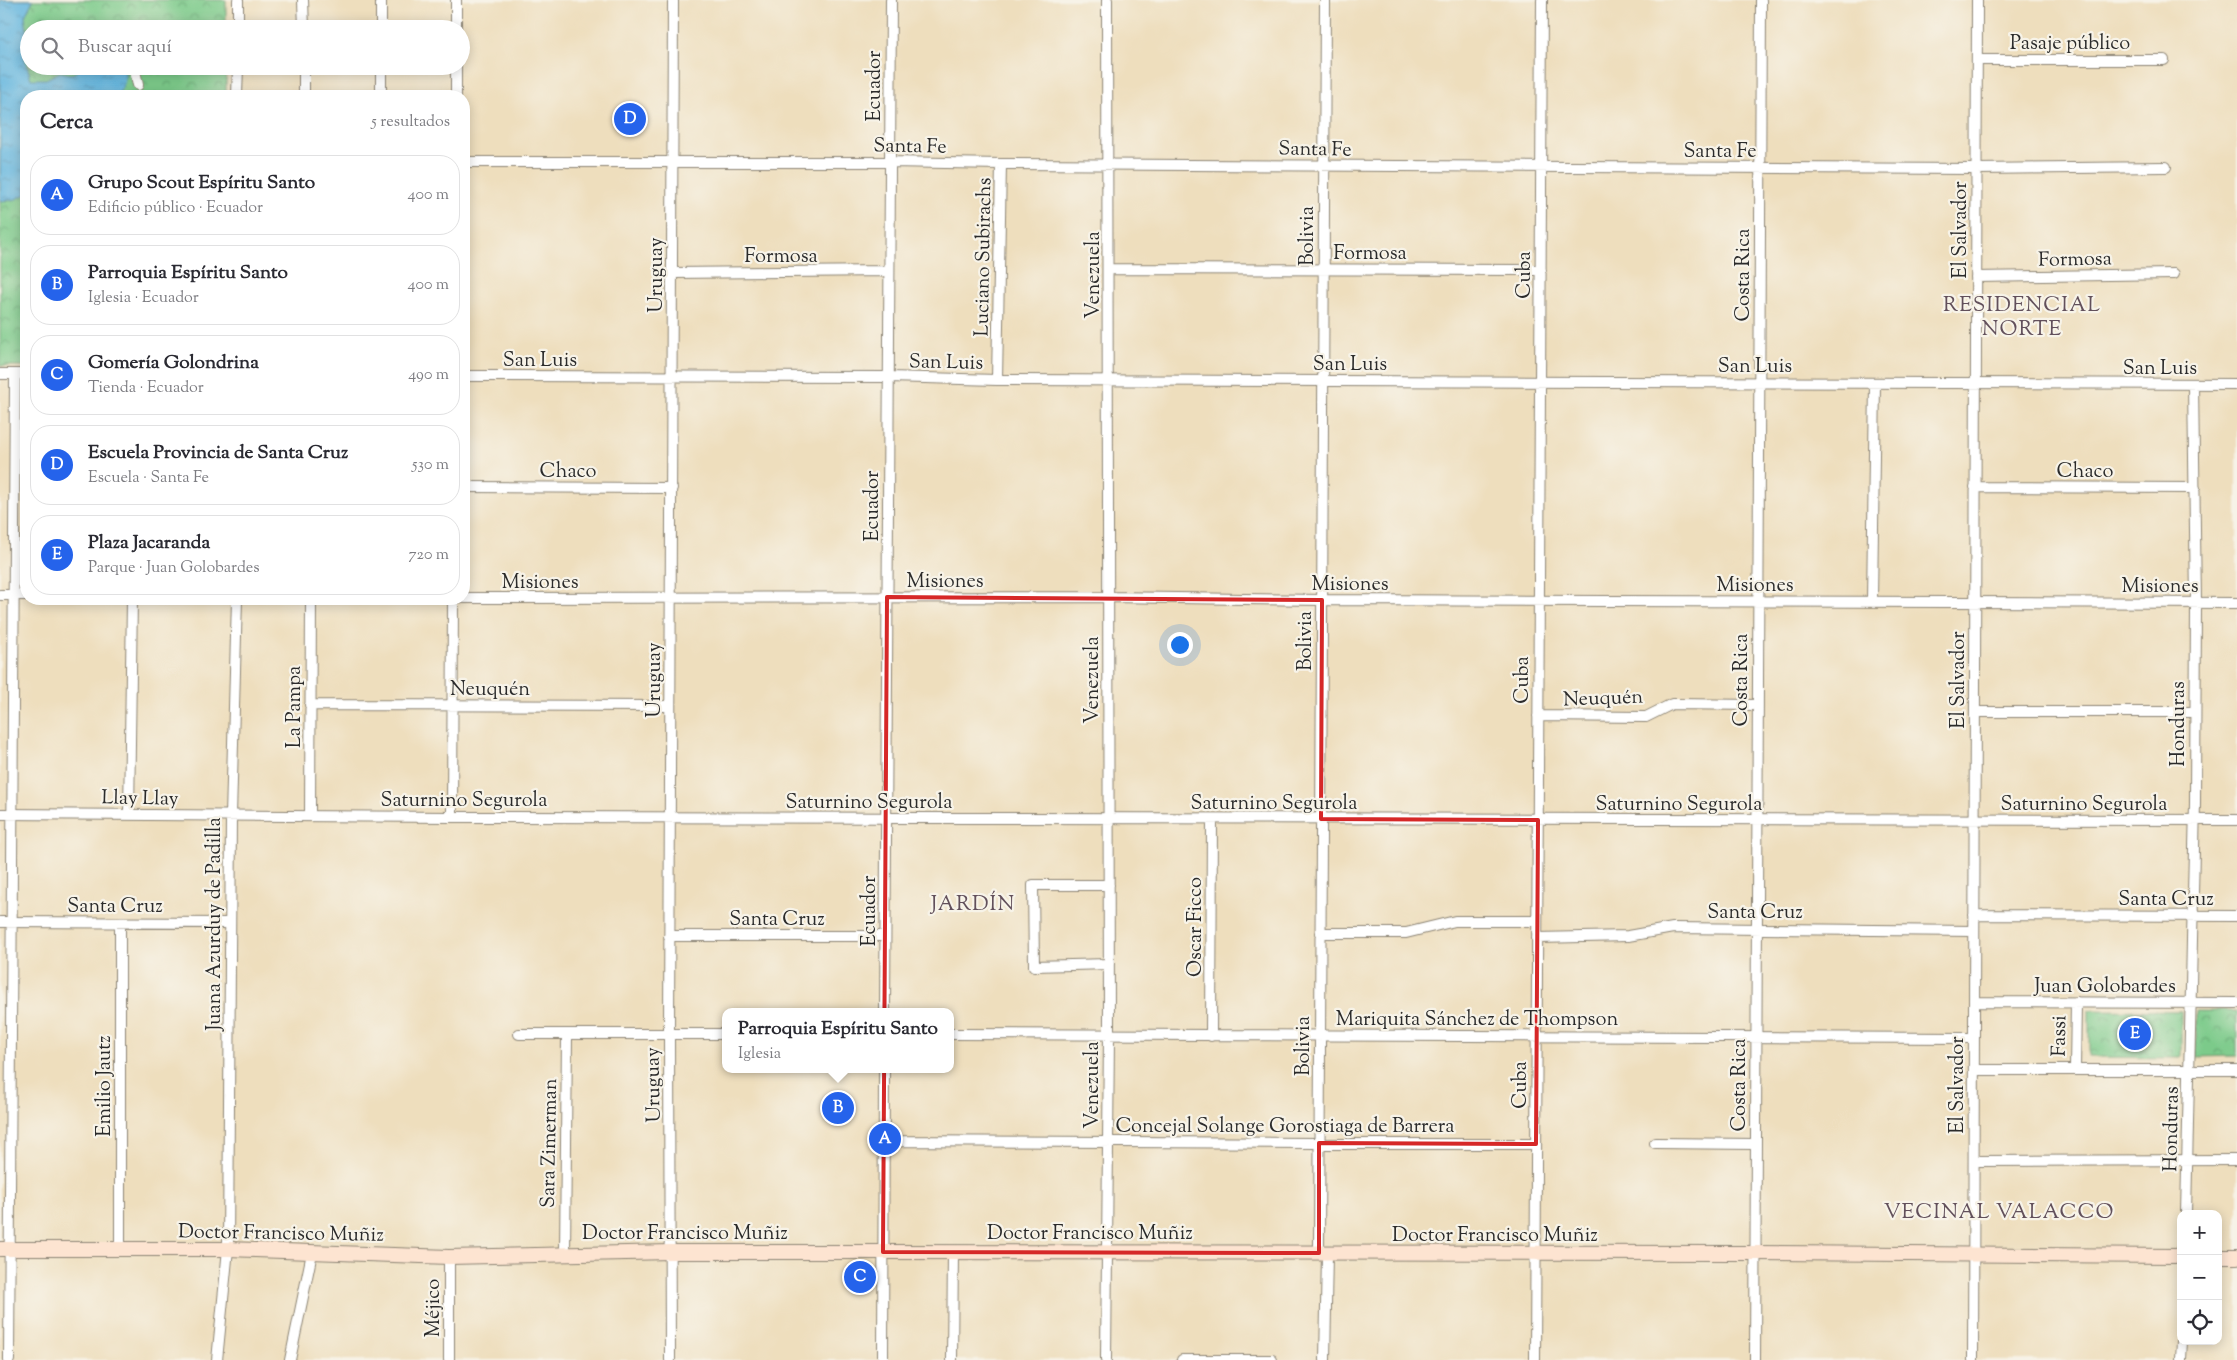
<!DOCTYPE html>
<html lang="es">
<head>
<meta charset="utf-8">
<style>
	:root { --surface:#fff; --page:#f2f2f3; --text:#2b2b33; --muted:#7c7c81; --line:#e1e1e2; --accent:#2563eb }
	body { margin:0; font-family:"Sorts Mill Goudy",serif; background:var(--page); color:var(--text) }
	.controls { position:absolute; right:15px; bottom:15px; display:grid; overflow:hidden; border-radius:10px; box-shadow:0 2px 12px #0003 }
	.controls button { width:45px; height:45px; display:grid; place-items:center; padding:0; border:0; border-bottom:1px solid var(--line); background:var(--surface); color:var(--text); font:25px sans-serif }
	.you { position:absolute; left:1179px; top:644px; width:18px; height:18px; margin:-12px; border:4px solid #fff; border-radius:50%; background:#1a73e8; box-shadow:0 0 0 8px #1a73e833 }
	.badge { display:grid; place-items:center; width:32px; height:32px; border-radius:50%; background:var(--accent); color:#fff; font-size:16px; font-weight:700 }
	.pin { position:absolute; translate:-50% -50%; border:2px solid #fff; box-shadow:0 1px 5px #0006 }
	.popup { position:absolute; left:722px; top:1008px; width:232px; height:65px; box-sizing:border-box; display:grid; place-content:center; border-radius:10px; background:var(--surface); filter:drop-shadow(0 1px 4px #0005); font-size:16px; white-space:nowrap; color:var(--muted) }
	.popup b { font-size:19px; color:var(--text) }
	.popup::after { content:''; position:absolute; left:50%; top:100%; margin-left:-10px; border:10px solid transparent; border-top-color:var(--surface) }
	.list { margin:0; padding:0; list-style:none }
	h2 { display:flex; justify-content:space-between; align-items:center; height:65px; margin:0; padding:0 20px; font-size:21px }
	h2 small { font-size:16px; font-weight:400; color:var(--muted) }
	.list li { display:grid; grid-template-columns:32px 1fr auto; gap:15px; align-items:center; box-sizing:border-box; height:80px; margin:0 10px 10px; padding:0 10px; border:1px solid var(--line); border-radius:20px }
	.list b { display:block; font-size:19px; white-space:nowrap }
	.list p { margin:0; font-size:16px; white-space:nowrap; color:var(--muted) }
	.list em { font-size:16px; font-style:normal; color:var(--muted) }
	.icon { flex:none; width:28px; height:28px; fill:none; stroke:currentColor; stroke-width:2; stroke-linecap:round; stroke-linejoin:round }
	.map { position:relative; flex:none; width:2237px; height:1360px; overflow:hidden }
	.search { position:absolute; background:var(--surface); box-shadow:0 2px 12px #0003; left:20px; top:20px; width:450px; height:55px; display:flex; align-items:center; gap:12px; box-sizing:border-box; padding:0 18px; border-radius:28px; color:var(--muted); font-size:19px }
	.panel { position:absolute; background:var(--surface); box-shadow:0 2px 12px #0003; left:20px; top:90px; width:450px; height:515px; border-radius:20px }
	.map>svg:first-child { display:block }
	.park { fill:url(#park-crowns); stroke:#537a5a }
	.water { fill:url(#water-ripples); stroke:#487085 }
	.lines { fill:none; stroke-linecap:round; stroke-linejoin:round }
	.minor-casing { stroke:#8c8474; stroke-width:12 }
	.secondary-casing { stroke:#8c8474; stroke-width:16 }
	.minor { stroke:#fff; stroke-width:10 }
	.secondary { stroke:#fde4d1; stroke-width:14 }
	.marked { fill:none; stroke:#d62828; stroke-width:4; stroke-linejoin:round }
	.labels { text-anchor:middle; stroke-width:4.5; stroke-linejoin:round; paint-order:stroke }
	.street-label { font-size:20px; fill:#2b2b2b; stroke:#f7f3e8 }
	.neighbourhood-label { font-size:21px; letter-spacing:1px; fill:#62505b; stroke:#f7f3e8 }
</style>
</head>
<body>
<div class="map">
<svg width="2237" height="1360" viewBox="0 0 2237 1360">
	<defs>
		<pattern id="park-crowns" width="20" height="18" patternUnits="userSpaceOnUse" patternTransform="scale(1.25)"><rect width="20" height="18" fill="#7bca8a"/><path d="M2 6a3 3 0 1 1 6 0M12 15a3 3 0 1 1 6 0" fill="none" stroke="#65a471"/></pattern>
		<pattern id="water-ripples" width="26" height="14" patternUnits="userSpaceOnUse" patternTransform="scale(1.25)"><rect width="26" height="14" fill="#64b6df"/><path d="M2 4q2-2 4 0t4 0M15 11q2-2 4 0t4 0" fill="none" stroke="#5394b5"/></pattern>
	</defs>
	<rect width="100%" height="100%" fill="#f7f3e8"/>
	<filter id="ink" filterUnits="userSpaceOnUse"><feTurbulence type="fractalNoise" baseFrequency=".02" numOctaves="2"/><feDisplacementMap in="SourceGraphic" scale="10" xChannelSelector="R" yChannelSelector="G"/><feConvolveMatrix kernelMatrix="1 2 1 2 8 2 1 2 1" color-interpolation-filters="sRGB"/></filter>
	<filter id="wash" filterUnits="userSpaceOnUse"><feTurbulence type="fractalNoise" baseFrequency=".0096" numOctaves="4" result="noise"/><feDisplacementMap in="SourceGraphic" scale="20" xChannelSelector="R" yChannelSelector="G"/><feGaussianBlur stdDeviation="1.12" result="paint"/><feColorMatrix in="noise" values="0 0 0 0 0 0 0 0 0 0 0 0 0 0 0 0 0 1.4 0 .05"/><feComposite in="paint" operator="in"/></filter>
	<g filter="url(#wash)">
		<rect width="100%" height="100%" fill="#eedebd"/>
		<path class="park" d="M 0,0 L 226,0 L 226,29 L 29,29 L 29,66 L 226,66 L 226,96 L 26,96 L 26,366 L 0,366 Z
			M 2089,1010 L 2181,1011 L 2181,1058 L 2089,1057 Z
			M 2196,1011 L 2237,1011 L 2237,1056 L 2196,1057 Z"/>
		<path class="water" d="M 0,0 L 33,0 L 25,16 L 28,39 L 24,55 L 31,79 L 46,79 L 60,72 L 71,74 L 77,72 L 81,66 L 123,66 C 128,79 124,85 117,96 L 26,96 L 26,194 L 14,200 L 0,201 Z"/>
	</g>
	<g filter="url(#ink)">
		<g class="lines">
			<defs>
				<path id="minor" d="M 303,0 L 304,29
					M 381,0 L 381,29
					M 238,29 L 238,0
					M 456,29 L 456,0
					M 1977,60 L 2164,60
					M 134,66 L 138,85
					M 304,66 L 304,96
					M 381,66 L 381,96
					M 237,96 L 238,66
					M 456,96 L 456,66
					M 464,162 L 890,162 L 1001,164 L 1976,169 L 2166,167
					M 1109,269 L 1541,270
					M 673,273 L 889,271
					M 1976,277 L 2174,274
					M 0,374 L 26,374
					M 464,376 L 889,377 L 997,380 L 2237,384
					M 997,380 L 1001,164
					M 464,487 L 672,488
					M 1975,487 L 2195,488
					M 0,595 L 26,595
					M 464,598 L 1109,597 L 1322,600 L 2237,603
					M 1872,601 L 1875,383
					M 310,705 L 670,706
					M 1975,712 L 2194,712
					M 1538,716 L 1646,717 L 1672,704 L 1757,705
					M 0,814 L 452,817 L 2237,820
					M 129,815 L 132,599
					M 310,816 L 311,599
					M 452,817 L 453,599
					M 1974,915 L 2237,916
					M 0,922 L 230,923
					M 120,923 L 120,1249
					M 1320,933 L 1406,933 L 1455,921 L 1537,921
					M 669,936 L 885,936
					M 1537,938 L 1628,936 L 1673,928 L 1974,931
					M 1109,964 L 1034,966 L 1033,885 L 1109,885
					M 1974,1002 L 2237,1003
					M 885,1012 L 891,0
					M 519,1034 L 726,1034
					M 950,1034 L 1974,1038
					M 1211,1036 L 1212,819
					M 1974,1070 L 2237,1070
					M 2075,1070 L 2076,1002
					M 884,1141 L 1536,1144
					M 1655,1143 L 1755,1144
					M 1974,1161 L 2237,1160
					M 2186,1214 L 2195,803 L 2196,603 L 2193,384
					M 565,1253 L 567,1034
					M 1319,1253 L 1325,0
					M 9,1360 L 15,374
					M 217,1360 L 228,1249 L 231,816 L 237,599
					M 290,1360 L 312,1253
					M 449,1360 L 449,1257
					M 670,1360 L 669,1034 L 673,0
					M 883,1360 L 884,1069
					M 952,1360 L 953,1252
					M 1106,1360 L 1109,1035 L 1107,0
					M 1182,1360 L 1272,1360
					M 1325,1360 L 1327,1253
					M 1535,1360 L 1542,0
					M 1755,1360 L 1761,0
					M 1973,1360 L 1977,0
					M 2181,1360 L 2182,1341"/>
				<path id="secondary" d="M 0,1249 L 228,1249 L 449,1257 L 671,1252 L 883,1252 L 1755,1253 L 2181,1256
					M 2218,1257 L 2237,1257"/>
			</defs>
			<use href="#minor" class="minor-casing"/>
			<use href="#secondary" class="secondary-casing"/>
			<use href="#minor" class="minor"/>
			<use href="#secondary" class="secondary"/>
		</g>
	</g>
	<path class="marked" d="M 887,597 L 1322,600 L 1321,819 L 1538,820 L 1536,1144 L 1319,1143 L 1319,1253 L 883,1252 Z"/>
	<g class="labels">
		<g class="street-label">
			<text x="2070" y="49">Pasaje público</text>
			<text transform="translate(873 86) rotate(-90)" y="7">Ecuador</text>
			<text transform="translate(910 145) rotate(1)" y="7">Santa Fe</text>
			<text transform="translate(1315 148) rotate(1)" y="7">Santa Fe</text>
			<text x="1720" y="157">Santa Fe</text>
			<text transform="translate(1959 230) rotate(-90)" y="7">El Salvador</text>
			<text transform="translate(1306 236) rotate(-90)" y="7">Bolivia</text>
			<text x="1370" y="259">Formosa</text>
			<text x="781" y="262">Formosa</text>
			<text transform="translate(982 257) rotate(-89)" y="7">Luciano Subirachs</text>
			<text transform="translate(2075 258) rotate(-1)" y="7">Formosa</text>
			<text transform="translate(655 275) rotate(-90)" y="7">Uruguay</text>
			<text transform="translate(1092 275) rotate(-90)" y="7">Venezuela</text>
			<text transform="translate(1523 275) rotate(-90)" y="7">Cuba</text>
			<text transform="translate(1742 275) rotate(-90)" y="7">Costa Rica</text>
			<text x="540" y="366">San Luis</text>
			<text transform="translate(946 361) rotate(1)" y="7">San Luis</text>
			<text x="1350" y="370">San Luis</text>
			<text x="1755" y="372">San Luis</text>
			<text x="2160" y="374">San Luis</text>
			<text x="568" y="477">Chaco</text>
			<text x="2085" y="477">Chaco</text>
			<text transform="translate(871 506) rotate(-90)" y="7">Ecuador</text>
			<text x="945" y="587">Misiones</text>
			<text x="540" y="588">Misiones</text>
			<text x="1350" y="590">Misiones</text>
			<text x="1755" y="591">Misiones</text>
			<text x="2160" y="592">Misiones</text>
			<text transform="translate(1304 641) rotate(-90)" y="7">Bolivia</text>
			<text transform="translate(653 680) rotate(-90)" y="7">Uruguay</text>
			<text transform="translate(1091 680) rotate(-90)" y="7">Venezuela</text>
			<text transform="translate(1521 680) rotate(-90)" y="7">Cuba</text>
			<text transform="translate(1740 680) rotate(-90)" y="7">Costa Rica</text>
			<text transform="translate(1957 680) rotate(-90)" y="7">El Salvador</text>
			<text x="490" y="695">Neuquén</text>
			<text transform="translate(1603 697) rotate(-2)" y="7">Neuquén</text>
			<text transform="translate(293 707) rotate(-90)" y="7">La Pampa</text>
			<text transform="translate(2177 724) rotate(-90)" y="7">Honduras</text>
			<text transform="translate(140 797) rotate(1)" y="7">Llay Llay</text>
			<text x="464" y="806">Saturnino Segurola</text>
			<text x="869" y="808">Saturnino Segurola</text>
			<text x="1274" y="809">Saturnino Segurola</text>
			<text x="1679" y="810">Saturnino Segurola</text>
			<text x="2084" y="810">Saturnino Segurola</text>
			<text x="2166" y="905">Santa Cruz</text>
			<text x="115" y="912">Santa Cruz</text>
			<text transform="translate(868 911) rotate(-90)" y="7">Ecuador</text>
			<text x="1755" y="918">Santa Cruz</text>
			<text x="777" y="925">Santa Cruz</text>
			<text transform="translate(213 924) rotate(-90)" y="7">Juana Azurduy de Padilla</text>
			<text transform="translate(1194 927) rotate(-90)" y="7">Oscar Ficco</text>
			<text x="2105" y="992">Juan Golobardes</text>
			<text x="1477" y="1025">Mariquita Sánchez de Thompson</text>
			<text transform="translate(2058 1036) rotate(-89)" y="7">Fassi</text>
			<text transform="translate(1302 1046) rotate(-90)" y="7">Bolivia</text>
			<text transform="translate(652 1085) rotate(-91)" y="7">Uruguay</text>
			<text transform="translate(1091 1085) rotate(-90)" y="7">Venezuela</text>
			<text transform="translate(1519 1085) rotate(-90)" y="7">Cuba</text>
			<text transform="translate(1738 1085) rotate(-90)" y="7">Costa Rica</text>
			<text transform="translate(1956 1085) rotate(-90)" y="7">El Salvador</text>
			<text transform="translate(103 1086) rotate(-90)" y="7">Emilio Jautz</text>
			<text x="1285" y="1132">Concejal Solange Gorostiaga de Barrera</text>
			<text transform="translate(2170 1129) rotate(-89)" y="7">Honduras</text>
			<text transform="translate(548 1143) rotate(-89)" y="7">Sara Zimerman</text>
			<text transform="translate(281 1232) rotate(1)" y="7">Doctor Francisco Muñiz</text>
			<text x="685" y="1239">Doctor Francisco Muñiz</text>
			<text x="1090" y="1239">Doctor Francisco Muñiz</text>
			<text x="1495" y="1241">Doctor Francisco Muñiz</text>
			<text transform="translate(432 1308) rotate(-90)" y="7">Méjico</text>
		</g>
		<g class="neighbourhood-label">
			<text x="2022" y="311">RESIDENCIAL<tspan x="2022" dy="24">NORTE</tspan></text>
			<text x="973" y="910">JARDÍN</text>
			<text x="1999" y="1218">VECINAL VALACCO</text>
		</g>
	</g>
</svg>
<div class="controls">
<button>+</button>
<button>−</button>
<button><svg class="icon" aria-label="locate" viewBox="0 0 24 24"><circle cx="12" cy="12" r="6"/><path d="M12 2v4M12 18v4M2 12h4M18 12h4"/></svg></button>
</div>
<div class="you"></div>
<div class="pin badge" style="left:885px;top:1139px">A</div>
<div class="pin badge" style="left:838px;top:1108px">B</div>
<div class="popup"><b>Parroquia Espíritu Santo</b>Iglesia</div>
<div class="pin badge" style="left:860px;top:1277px">C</div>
<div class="pin badge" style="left:630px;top:119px">D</div>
<div class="pin badge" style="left:2135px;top:1034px">E</div>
<div class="search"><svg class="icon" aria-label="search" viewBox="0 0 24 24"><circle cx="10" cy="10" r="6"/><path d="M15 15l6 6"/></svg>Buscar aquí</div>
<section class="panel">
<h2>Cerca<small>5 resultados</small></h2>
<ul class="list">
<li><span class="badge">A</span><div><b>Grupo Scout Espíritu Santo</b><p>Edificio público · Ecuador</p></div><em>400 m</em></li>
<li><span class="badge">B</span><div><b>Parroquia Espíritu Santo</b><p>Iglesia · Ecuador</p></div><em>400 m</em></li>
<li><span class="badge">C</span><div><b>Gomería Golondrina</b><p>Tienda · Ecuador</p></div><em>490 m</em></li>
<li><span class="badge">D</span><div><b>Escuela Provincia de Santa Cruz</b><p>Escuela · Santa Fe</p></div><em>530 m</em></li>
<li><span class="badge">E</span><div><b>Plaza Jacaranda</b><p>Parque · Juan Golobardes</p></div><em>720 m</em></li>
</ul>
</section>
</div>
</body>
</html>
